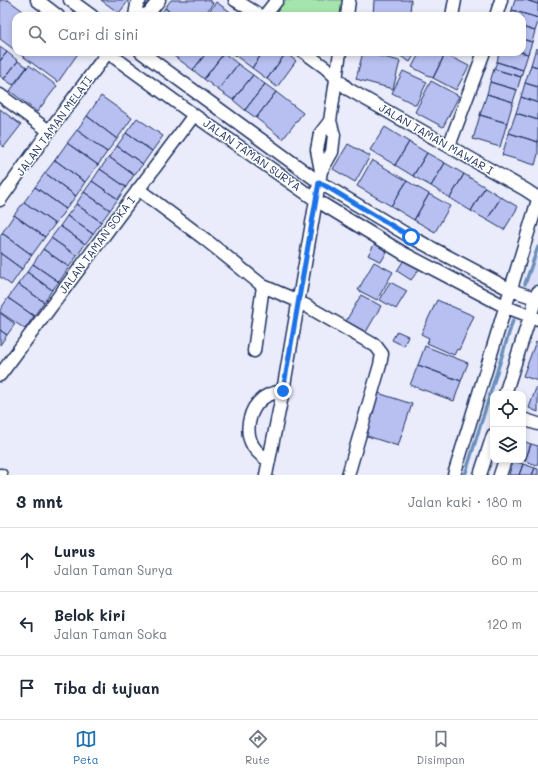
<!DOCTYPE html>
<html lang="id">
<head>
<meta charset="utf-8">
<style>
	:root { --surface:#fff; --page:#f6f6f7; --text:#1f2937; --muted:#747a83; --line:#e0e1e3; --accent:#1f6fb2 }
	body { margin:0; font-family:Mali,sans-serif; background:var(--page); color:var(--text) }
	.controls { position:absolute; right:12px; bottom:12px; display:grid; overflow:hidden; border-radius:8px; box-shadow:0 2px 6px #0003 }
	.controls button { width:36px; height:36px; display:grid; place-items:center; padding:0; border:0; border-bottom:1px solid var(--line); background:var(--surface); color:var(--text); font:20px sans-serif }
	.stop { position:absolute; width:12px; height:12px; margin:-9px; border:3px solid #1a73e8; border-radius:50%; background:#fff }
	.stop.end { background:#1a73e8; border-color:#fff; box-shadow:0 1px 4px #0008 }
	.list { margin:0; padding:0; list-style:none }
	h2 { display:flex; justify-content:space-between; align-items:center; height:52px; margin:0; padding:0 16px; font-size:17px }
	h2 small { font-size:13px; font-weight:400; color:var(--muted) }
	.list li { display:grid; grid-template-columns:26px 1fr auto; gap:12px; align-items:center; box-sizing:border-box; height:64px; padding:0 16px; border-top:1px solid var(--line) }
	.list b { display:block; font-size:15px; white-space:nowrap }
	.list p { margin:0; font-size:13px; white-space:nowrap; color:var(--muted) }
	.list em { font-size:13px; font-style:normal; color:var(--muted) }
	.icon { flex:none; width:22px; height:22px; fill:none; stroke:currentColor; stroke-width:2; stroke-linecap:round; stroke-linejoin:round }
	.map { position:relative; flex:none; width:538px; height:475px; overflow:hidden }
	.search { position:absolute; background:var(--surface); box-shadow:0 2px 6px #0003; left:12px; right:12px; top:12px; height:44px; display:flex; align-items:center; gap:10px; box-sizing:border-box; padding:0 14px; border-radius:12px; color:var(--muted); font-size:15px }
	.sheet { height:244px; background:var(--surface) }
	nav { display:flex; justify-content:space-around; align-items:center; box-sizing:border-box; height:56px; border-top:1px solid var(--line); background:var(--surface); font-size:11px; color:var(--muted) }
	nav a { display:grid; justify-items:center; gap:2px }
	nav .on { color:var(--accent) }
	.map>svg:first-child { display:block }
	.built { fill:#dbdff8 }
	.green { fill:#a5e4ac; stroke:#608a85 }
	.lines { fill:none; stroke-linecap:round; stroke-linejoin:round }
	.stream { stroke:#6a8fbc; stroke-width:3.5 }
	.building { fill:#b8c0f1; stroke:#1b2f5e }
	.minor-casing { stroke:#1b2f5e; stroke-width:15 }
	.minor { stroke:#fff; stroke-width:12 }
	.route { stroke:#1a73e8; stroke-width:5 }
	.labels { text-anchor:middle; stroke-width:3; stroke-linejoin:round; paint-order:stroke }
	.street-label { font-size:11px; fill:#1b2f5e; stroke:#fff }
</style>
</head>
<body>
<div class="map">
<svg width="538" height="475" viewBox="0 0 538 475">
	<rect width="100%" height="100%" fill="#eaecfb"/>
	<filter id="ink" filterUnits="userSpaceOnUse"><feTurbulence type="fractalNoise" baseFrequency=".025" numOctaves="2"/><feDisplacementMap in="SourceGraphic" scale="8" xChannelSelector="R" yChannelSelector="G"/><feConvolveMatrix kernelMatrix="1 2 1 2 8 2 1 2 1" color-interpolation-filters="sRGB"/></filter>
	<g filter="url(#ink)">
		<path class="built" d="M 538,249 L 538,290 L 526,286 Z"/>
		<path class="green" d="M 286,0 L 347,0 L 345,16 L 273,16 Z"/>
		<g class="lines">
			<path class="stream" d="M 525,284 L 538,247
				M 465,475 L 513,320"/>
		</g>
		<path class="building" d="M 0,0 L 8,0 L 30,16 L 16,16 L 16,51 L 0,39 Z
			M 101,0 L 129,0 L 119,13 Z
			M 171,0 L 209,0 L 213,3 L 204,16 L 175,16 L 165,8 Z
			M 374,0 L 411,0 L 410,16 L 373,16 Z
			M 515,0 L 526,0 L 538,4 L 538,18 L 512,10 Z
			M 526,0 L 538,0 L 538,4 Z
			M 216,2 L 229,11 L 225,16 L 206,16 Z
			M 165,8 L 175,16 L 159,16 Z
			M 512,10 L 538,18 L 538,22 L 535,31 L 522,27 L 522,16 L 511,16 Z
			M 229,11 L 235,16 L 225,16 Z
			M 522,27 L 535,31 L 532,42 L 522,39 Z
			M 522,39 L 532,42 L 528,54 L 520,52 L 522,52 Z
			M 0,47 L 7,52 L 0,61 Z
			M 536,48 L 538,49 L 538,67 L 531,65 Z
			M 7,52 L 18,61 L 4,79 L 0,76 L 0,61 Z
			M 17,52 L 79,52 L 58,82 Z
			M 168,52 L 176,52 L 174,56 Z
			M 176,52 L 207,52 L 193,70 L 174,56 Z
			M 207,52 L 224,53 L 204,79 L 193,70 Z
			M 230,52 L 239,52 L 236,56 Z
			M 239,52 L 263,52 L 252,68 L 236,56 Z
			M 263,52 L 284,52 L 286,53 L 267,79 L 252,68 Z
			M 363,52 L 400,61 L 393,89 L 356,79 Z
			M 398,52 L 416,52 L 410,62 L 397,54 Z
			M 420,52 L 442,52 L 445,54 L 433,78 L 412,67 Z
			M 499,52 L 520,52 L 528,54 L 523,70 L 497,62 Z
			M 224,53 L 238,64 L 218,90 L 204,79 Z
			M 286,53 L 296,61 L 277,87 L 267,79 Z
			M 445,54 L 469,66 L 456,90 L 433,78 Z
			M 18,61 L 27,67 L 13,85 L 4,79 Z
			M 497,62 L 523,70 L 521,77 L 494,69 Z
			M 238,64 L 253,75 L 233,100 L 218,90 Z
			M 29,65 L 57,86 L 37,112 L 10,91 Z
			M 531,65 L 538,67 L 538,87 L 525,83 Z
			M 494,69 L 521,77 L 517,90 L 490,82 Z
			M 403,71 L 427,82 L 416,105 L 392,93 Z
			M 253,75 L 265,84 L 245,110 L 233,100 Z
			M 431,81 L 459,96 L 443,127 L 415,112 Z
			M 490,82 L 517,90 L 513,102 L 487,94 Z
			M 525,83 L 538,87 L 538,103 L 521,97 Z
			M 265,84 L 276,92 L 256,118 L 245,110 Z
			M 276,92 L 303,113 L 283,139 L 256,118 Z
			M 487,94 L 513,102 L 507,123 L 480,115 Z
			M 101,96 L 132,118 L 117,139 L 87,116 Z
			M 521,97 L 538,103 L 538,120 L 516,113 Z
			M 0,109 L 21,125 L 4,147 L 0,144 Z
			M 516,113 L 538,120 L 538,142 L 509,133 Z
			M 480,115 L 507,123 L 500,147 L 473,139 Z
			M 87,116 L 117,139 L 107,152 L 77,130 Z
			M 137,118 L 163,136 L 152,151 L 126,133 Z
			M 385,127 L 409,142 L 395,165 L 370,150 Z
			M 77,130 L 107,152 L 98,165 L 67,143 Z
			M 126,133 L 152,151 L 143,164 L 117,146 Z
			M 509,133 L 538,142 L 538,154 L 535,165 L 502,155 Z
			M 409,142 L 427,153 L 413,176 L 395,165 Z
			M 67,143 L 98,165 L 85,182 L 55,160 Z
			M 348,144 L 370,156 L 355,182 L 333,169 Z
			M 117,146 L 143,164 L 134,175 L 109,157 Z
			M 427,153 L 445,163 L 431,186 L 413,176 Z
			M 109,157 L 134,175 L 126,187 L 100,169 Z
			M 55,160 L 85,182 L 76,196 L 45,173 Z
			M 372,160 L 407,181 L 391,206 L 357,186 Z
			M 445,163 L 464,174 L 450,198 L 431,186 Z
			M 100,169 L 126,187 L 118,199 L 92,181 Z
			M 45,173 L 76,196 L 66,209 L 35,187 Z
			M 464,174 L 485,187 L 471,211 L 450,198 Z
			M 92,181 L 118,199 L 110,210 L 84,192 Z
			M 407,181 L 429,194 L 414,220 L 391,206 Z
			M 35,187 L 66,209 L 55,224 L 24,202 Z
			M 485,187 L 501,197 L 487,220 L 471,211 Z
			M 84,192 L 110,210 L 101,222 L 76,204 Z
			M 429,194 L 450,206 L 435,232 L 414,220 Z
			M 501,197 L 518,207 L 504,230 L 487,220 Z
			M 24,202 L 55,224 L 45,237 L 14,215 Z
			M 76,204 L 101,222 L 93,234 L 67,216 Z
			M 14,215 L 45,237 L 32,255 L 2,233 Z
			M 67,216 L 93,234 L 85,244 L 60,226 Z
			M 60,226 L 85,244 L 77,256 L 51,238 Z
			M 2,233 L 32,255 L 22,269 L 0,253 L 0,235 Z
			M 51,238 L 77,256 L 69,267 L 43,249 Z
			M 375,243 L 388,250 L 381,262 L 368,255 Z
			M 43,249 L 69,267 L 59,282 L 33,264 Z
			M 0,253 L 22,269 L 11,285 L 0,277 Z
			M 405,258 L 420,268 L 411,280 L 397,271 Z
			M 374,262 L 393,272 L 377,300 L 358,290 Z
			M 33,264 L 59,282 L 52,290 L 27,272 Z
			M 27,272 L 52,290 L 44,302 L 18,284 Z
			M 390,282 L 407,291 L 396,309 L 380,300 Z
			M 18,284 L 44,302 L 34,316 L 8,298 Z
			M 361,295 L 381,306 L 366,332 L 346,321 Z
			M 8,298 L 34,316 L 25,329 L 0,312 L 0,310 Z
			M 437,300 L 474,316 L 459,350 L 457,349 L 454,355 L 427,343 L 429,338 L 421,334 Z
			M 0,313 L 15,324 L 7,335 L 0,330 Z
			M 0,330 L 7,335 L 0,345 Z
			M 397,331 L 408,336 L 404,346 L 392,340 Z
			M 536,341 L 538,342 L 538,381 L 523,376 Z
			M 425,346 L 468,363 L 461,381 L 418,365 Z
			M 418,365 L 461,381 L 454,401 L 410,385 Z
			M 536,388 L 538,389 L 538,412 L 529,408 Z
			M 378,393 L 412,404 L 398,446 L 364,435 Z
			M 523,441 L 531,444 L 525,461 L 522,460 L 523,460 Z
			M 531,444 L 538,446 L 538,462 L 537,465 L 525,461 Z
			M 513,461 L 523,464 L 519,475 L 509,475 Z
			M 523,464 L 535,468 L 532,475 L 519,475 Z
			M 535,468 L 538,469 L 538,475 L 532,475 Z"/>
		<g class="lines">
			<defs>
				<path id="minor" d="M 37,0 L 58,16
					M 70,0 L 92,16
					M 235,0 L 261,16
					M 135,16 L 137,4 L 140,0
					M 141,16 L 149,13 L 159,0
					M 265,16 L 266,14 L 277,0
					M 347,16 L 349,0
					M 452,16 L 455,0
					M 496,16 L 501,0
					M 107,52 L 194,115 L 316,200 L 403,253 L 506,307 L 538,319
					M 141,52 L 319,182 L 411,237 L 511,290 L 538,299
					M 304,52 L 326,68 L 348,89 L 526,190 L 538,198
					M 0,95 L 49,131
					M 449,146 L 484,52
					M 321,171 L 332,152 L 334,135 L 330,121 L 340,52
					M 138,189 L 206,240 L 263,286 L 298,301 L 376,346 L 382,354 L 380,365 L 348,475
					M 0,200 L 49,131 L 108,52
					M 254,351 L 263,286
					M 0,375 L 194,115
					M 505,394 L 538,292
					M 523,419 L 538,424
					M 269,461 C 263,457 257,453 253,446 C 244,431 249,409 263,398 C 269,394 276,392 283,391
					M 0,475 L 1,475
					M 266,475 L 283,391 L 321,171 L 317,150 L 320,134 L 330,121
					M 454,475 L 538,200
					M 480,475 L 493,435
					M 500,475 L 505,460"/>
			</defs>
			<use href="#minor" class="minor-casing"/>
			<use href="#minor" class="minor"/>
		</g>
	</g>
	<g class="lines" filter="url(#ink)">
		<path class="route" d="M 283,391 L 319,182 L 411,237"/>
	</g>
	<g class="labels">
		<g class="street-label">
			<text transform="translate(54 126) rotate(-54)" y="4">JALAN TAMAN MELATI</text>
			<text transform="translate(436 139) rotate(30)" y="4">JALAN TAMAN MAWAR I</text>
			<text transform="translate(252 155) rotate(35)" y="4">JALAN TAMAN SURYA</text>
			<text transform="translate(97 245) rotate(-53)" y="4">JALAN TAMAN SOKA I</text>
		</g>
	</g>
</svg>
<div class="controls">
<button><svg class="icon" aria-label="locate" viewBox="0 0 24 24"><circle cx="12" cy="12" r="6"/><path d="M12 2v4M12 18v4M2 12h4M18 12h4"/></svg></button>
<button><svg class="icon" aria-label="layers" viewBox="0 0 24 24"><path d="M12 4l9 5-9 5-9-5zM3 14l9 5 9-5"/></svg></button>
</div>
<div class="stop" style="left:411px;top:237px"></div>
<div class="stop end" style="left:283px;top:391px"></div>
<div class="search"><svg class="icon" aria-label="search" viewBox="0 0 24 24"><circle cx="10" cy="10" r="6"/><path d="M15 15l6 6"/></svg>Cari di sini</div>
</div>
<section class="sheet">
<h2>3 mnt<small>Jalan kaki · 180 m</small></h2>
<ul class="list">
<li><svg class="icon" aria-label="ahead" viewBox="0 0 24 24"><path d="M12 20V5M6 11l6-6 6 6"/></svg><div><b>Lurus</b><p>Jalan Taman Surya</p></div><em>60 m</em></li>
<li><svg class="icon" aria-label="left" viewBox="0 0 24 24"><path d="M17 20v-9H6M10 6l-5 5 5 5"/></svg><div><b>Belok kiri</b><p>Jalan Taman Soka</p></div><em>120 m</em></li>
<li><svg class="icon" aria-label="arrive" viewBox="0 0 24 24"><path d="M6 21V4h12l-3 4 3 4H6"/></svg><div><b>Tiba di tujuan</b></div></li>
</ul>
</section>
<nav>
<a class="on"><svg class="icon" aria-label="map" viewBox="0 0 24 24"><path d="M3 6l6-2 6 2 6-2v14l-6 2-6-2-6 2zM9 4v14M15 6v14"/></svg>Peta</a>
<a><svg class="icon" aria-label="directions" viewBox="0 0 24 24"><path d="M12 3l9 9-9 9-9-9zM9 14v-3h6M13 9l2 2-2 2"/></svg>Rute</a>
<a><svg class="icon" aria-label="saved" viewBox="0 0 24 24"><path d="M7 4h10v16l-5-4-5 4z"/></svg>Disimpan</a>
</nav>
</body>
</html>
